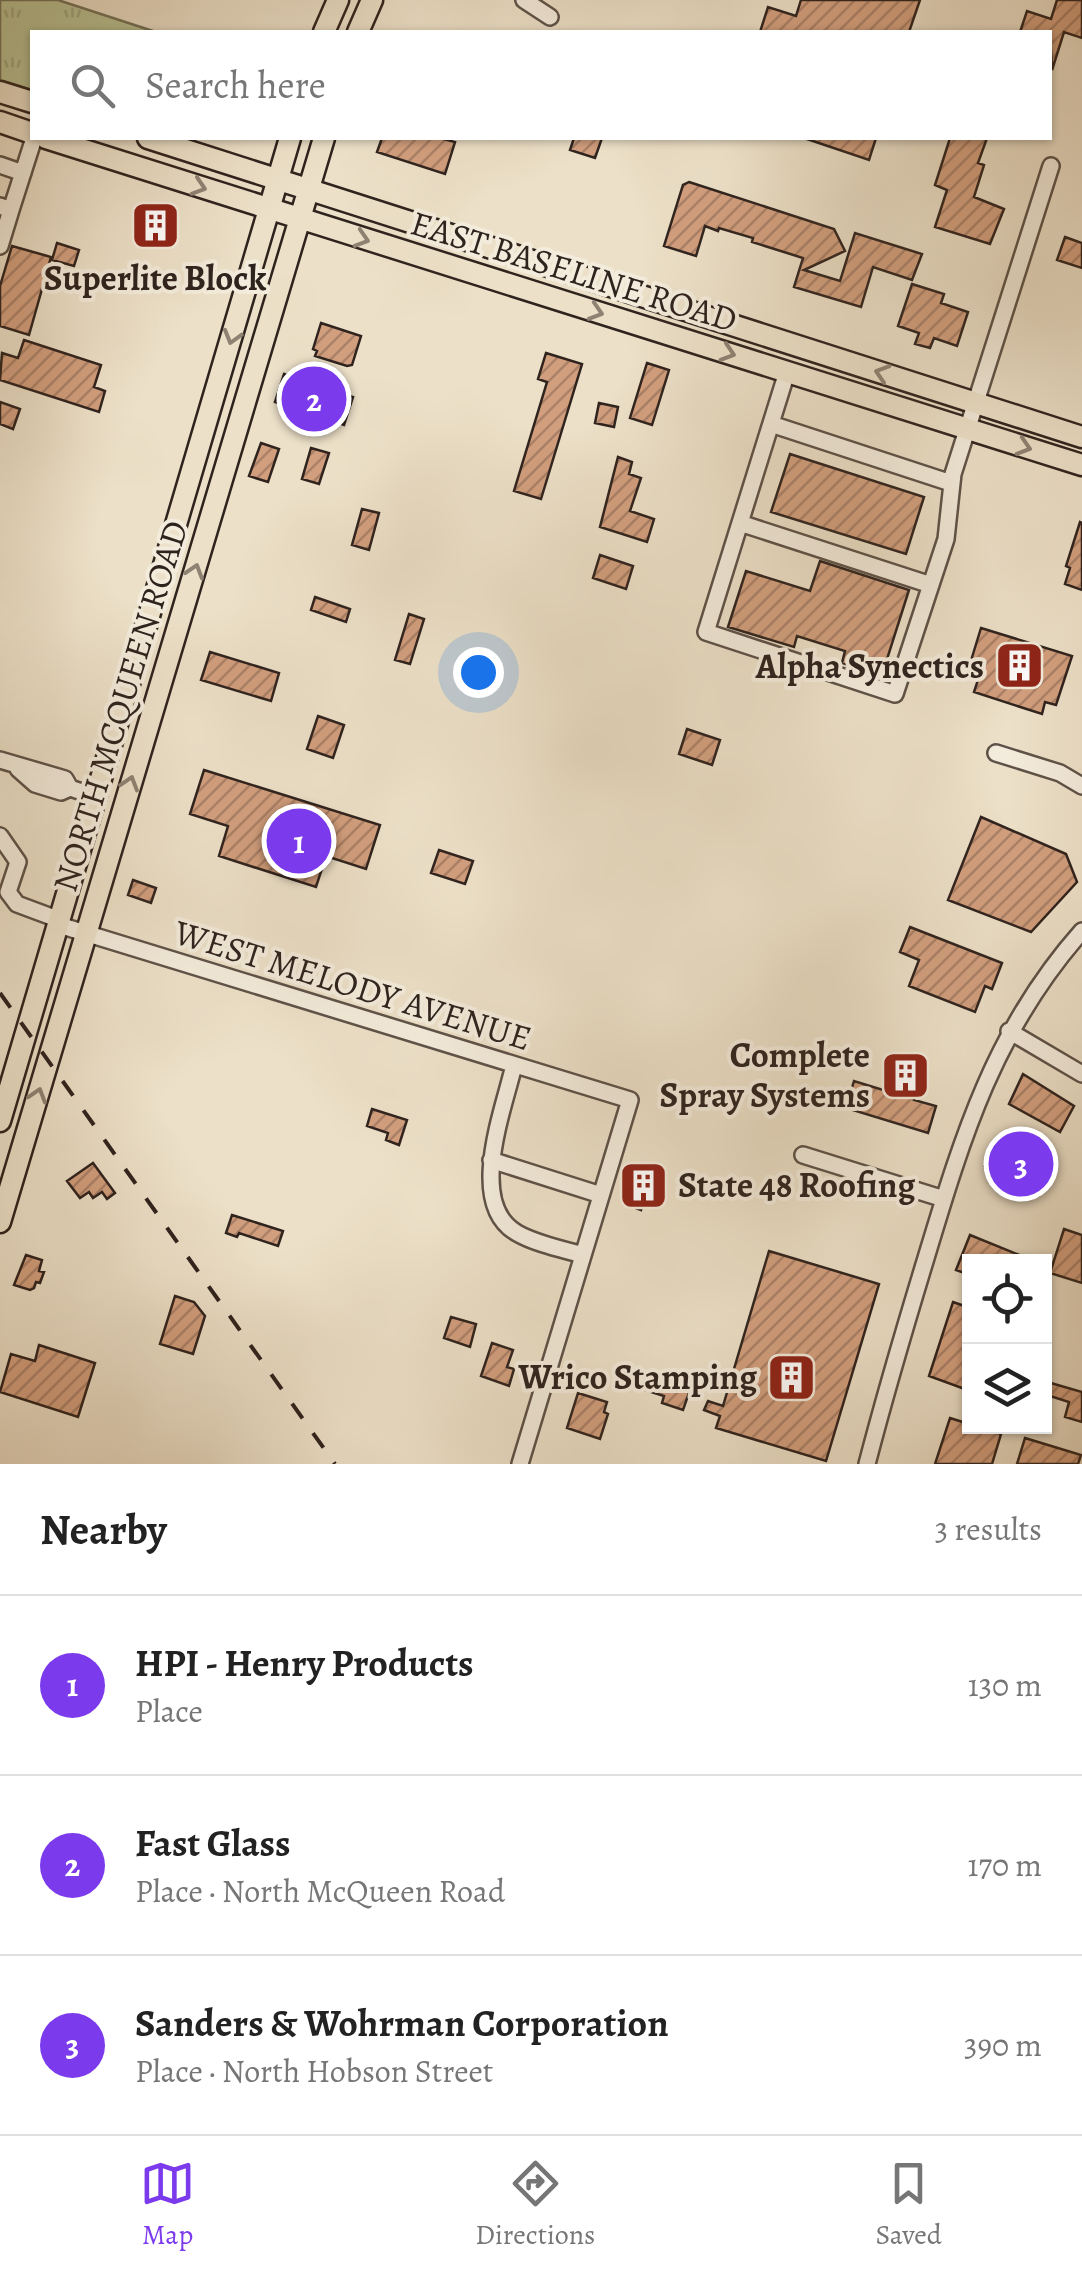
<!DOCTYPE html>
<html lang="en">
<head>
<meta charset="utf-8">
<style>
	:root { --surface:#fff; --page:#f6f6f6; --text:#222; --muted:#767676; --line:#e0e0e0; --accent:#7c3aed }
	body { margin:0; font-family:Alegreya,serif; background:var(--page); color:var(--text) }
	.controls { position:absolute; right:30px; bottom:30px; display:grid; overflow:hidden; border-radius:0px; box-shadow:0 2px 8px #0004 }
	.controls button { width:90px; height:90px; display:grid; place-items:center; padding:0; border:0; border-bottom:2px solid var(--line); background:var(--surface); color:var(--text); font:50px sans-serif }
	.you { position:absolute; left:478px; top:672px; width:35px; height:35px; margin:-25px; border:8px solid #fff; border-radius:50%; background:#1a73e8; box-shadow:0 0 0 15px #1a73e833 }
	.badge { display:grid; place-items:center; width:65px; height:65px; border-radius:50%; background:var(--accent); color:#fff; font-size:32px; font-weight:700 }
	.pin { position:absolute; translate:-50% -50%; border:5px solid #fff; box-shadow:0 2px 10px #0006 }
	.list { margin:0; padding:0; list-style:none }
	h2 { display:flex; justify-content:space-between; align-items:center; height:130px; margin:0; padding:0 40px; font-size:42px }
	h2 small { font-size:32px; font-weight:400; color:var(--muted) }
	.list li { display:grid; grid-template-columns:65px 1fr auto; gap:30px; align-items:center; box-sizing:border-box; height:180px; padding:0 40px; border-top:2px solid var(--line) }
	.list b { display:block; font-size:38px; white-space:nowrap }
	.list p { margin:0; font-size:32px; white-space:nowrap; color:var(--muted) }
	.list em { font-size:32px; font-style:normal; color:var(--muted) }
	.icon { flex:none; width:55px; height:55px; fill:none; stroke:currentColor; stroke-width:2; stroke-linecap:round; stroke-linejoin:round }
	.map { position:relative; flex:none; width:1082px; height:1464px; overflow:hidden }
	.search { position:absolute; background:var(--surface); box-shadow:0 2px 8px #0004; left:30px; right:30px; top:30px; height:110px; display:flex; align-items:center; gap:25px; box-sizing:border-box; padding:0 35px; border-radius:0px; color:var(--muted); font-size:38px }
	.sheet { height:670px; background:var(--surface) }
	nav { display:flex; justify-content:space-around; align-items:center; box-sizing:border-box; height:140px; border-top:2px solid var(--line); background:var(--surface); font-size:28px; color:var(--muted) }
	nav a { display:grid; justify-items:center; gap:5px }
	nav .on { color:var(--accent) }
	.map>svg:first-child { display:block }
	.grass { fill:url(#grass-tufts); stroke:#747259; stroke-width:2.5 }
	.building { fill:url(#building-hatch); stroke:#2f231e; stroke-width:2.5 }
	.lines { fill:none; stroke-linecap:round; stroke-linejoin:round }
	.minor-casing { stroke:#5e5248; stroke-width:20 }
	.major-casing { stroke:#2f231e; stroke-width:25 }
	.minor { stroke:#f3ebdb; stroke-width:15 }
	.major { stroke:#ece0c8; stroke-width:20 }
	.rail { stroke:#2f231e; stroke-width:4; stroke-dasharray:18 18; stroke-linecap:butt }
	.oneway { stroke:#8e8273 }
	.labels { text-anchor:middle; stroke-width:8; stroke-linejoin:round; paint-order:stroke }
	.street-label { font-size:35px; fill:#2f231e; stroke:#f3ebdb }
	.poi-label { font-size:35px; font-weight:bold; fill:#2f231e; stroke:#f3ebdb; text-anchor:end }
</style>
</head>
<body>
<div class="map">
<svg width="1082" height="1464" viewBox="0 0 1082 1464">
	<defs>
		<pattern id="grass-tufts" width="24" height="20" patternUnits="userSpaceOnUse" patternTransform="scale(2.5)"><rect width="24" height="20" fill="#b9c294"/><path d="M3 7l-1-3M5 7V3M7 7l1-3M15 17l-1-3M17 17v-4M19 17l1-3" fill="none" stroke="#9fa67f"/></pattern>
		<pattern id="building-hatch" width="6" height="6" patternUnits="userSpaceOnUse" patternTransform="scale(2.5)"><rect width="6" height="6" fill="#d29f7e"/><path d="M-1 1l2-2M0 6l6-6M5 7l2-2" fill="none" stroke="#ab8167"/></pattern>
	</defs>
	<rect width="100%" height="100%" fill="#ece0c8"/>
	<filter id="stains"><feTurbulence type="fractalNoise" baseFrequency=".002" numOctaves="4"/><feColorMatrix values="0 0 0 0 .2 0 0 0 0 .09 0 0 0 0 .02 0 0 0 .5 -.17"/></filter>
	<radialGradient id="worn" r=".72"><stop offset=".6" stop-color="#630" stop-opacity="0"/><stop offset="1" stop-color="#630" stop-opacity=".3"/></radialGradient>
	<path class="grass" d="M 0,0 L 58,0 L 156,32 L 32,32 L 32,90 L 0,80 Z"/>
	<path class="building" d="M 801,0 L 920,0 L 909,32 L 760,32 L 768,7 L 796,16 Z
		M 1057,0 L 1082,0 L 1082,38 L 1064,32 L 1052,70 L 1050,32 L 1020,32 L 1027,11 L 1051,19 Z
		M 382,138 L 440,138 L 455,142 L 445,174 L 377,152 Z
		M 574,138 L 602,138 L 595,158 L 570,150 Z
		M 804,138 L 876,138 L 869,160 Z
		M 950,138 L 987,138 L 978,163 L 984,165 L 974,197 L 1004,209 L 990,244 L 935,227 L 947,190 L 935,185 Z
		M 689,182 L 834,229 L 845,251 L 804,270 L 840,281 L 855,233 L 922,254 L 912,280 L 873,267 L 861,307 L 794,287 L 803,258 L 752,242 L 753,238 L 719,228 L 718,231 L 705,226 L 696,256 L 664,246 L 683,185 Z
		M 144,209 L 174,218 L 166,243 L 136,234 Z
		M 1065,237 L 1082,243 L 1082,268 L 1057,260 Z
		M 57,243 L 79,250 L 74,266 L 52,260 Z
		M 12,246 L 51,257 L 29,335 L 0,326 L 0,286 Z
		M 912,284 L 944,294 L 941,303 L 968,312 L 957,346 L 934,338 L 930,348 L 915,344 L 919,333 L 898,326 Z
		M 321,323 L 361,336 L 352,365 L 347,366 L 315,356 L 317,351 L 313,349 Z
		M 24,340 L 101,365 L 94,387 L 105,391 L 99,412 L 0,380 L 2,353 L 18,358 Z
		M 546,353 L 582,364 L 541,499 L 514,491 L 547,382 L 538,379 Z
		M 647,363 L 669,370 L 652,425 L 630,418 Z
		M 284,374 L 353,397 L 344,425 L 275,402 Z
		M 0,402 L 20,409 L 13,429 L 0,424 Z
		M 599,403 L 618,407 L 614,427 L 595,423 Z
		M 261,443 L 279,449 L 268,482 L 249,476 Z
		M 311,448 L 329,453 L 319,484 L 302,479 Z
		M 790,454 L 924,497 L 906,554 L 771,512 Z
		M 618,457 L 632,462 L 629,474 L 641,478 L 630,511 L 654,519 L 647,542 L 600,527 Z
		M 362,509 L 379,513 L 369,550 L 352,545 Z
		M 1080,522 L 1082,523 L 1082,590 L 1065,584 L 1070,568 L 1066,566 Z
		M 600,555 L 633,566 L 626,589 L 593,578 Z
		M 820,561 L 909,590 L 882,675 L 842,663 L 845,651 L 797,636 L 794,647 L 728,627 L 746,571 L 810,591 Z
		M 315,597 L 350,609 L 346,622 L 311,610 Z
		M 409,614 L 424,619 L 410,664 L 395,660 Z
		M 981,628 L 1072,656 L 1056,705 L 1045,702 L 1042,714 L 974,692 L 978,680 L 966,677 Z
		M 210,652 L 279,673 L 271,701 L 201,680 Z
		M 318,716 L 344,725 L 333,758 L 307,749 Z
		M 687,729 L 720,740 L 712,765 L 679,754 Z
		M 204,770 L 380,825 L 366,869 L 326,856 L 316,887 L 219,856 L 228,826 L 190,814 Z
		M 981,817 L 1066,854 L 1077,882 L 1031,932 L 948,900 Z
		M 439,850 L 473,861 L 465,884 L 431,873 Z
		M 133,880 L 156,888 L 151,903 L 128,895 Z
		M 910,927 L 1002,963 L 992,989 L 985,986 L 975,1012 L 909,986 L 919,960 L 900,952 Z
		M 892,1062 L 922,1072 L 914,1100 L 936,1106 L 928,1133 L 846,1108 L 854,1081 L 883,1090 Z
		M 1023,1074 L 1074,1106 L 1060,1132 L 1009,1104 Z
		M 372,1109 L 407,1120 L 399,1145 L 386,1140 L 388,1133 L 367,1126 Z
		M 1002,1134 L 1056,1163 L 1039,1195 L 985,1166 Z
		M 93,1163 L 115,1193 L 107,1199 L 102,1192 L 93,1198 L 89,1192 L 80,1198 L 67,1181 Z
		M 638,1167 L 657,1174 L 646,1207 L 642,1206 L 641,1210 L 625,1204 Z
		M 232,1215 L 283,1231 L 278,1246 L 239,1233 L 237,1237 L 226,1233 Z
		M 1064,1229 L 1082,1235 L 1082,1283 L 1050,1273 Z
		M 970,1235 L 1034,1261 L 1034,1262 L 970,1262 L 970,1275 L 956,1270 Z
		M 769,1251 L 879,1284 L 826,1461 L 716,1428 L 720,1416 L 704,1410 L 708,1401 L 723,1406 Z
		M 26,1255 L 42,1260 L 39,1271 L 44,1272 L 40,1283 L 36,1282 L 34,1288 L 30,1290 L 14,1285 Z
		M 175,1296 L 194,1302 L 205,1316 L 193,1354 L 160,1344 Z
		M 953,1302 L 970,1308 L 970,1391 L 929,1376 Z
		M 451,1317 L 476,1324 L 470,1347 L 444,1338 Z
		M 492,1343 L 513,1350 L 507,1367 L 514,1369 L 509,1386 L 481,1376 Z
		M 39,1345 L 95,1363 L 78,1417 L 0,1392 L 11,1354 L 35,1361 Z
		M 633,1371 L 690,1390 L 683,1410 L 662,1403 L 664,1396 L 629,1385 Z
		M 1044,1381 L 1082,1392 L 1082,1422 L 1065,1417 L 1069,1402 L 1044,1394 Z
		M 578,1393 L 607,1402 L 604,1412 L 608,1414 L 600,1439 L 567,1428 Z
		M 950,1418 L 1001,1434 L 992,1464 L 935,1464 Z
		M 1025,1438 L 1081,1455 L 1078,1464 L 1017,1464 Z"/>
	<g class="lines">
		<defs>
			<path id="minor" d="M 524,0 L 550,17
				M 0,165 L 23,173
				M 0,206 L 11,210 L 34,138
				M 0,246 L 11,210
				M 787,372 L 706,632 L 895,694 L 946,539 L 953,474 L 1051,166
				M 771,424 L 951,483
				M 740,523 L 931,585
				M 996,753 L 1060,773 L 1082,786
				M 0,760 L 65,779 L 70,788 L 97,797
				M 18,769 L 35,784 L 61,792 L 70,788
				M 0,836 L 18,862 L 8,892 L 17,904 L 60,920
				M 59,925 L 630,1100 L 520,1464
				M 1009,1031 L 1082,1074
				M 514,1065 C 504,1109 466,1204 517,1233 C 536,1244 562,1249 583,1255
				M 803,1155 L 944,1199
				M 491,1160 L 601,1195
				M 867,1464 C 885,1395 905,1327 926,1258 C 963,1135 995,1029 1082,931"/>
			<path id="major" d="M 324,32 L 338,0
				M 358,32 L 372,0
				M 0,92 L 32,102
				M 0,122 L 32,133
				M 46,138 L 1082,465
				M 148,138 L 1082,437
				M 0,1121 L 290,138
				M 0,1222 L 324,138"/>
		</defs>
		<use href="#minor" class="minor-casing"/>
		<use href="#major" class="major-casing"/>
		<use href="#minor" class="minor"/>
		<use href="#major" class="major"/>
		<path class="rail" d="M 0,993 L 335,1464"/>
	</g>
	<defs><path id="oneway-chevron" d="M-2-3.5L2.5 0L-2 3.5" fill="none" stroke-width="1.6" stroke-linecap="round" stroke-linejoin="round" transform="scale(2.5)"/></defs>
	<g class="oneway">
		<use href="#oneway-chevron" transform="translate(199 187) rotate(18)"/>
		<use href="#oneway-chevron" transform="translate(362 239) rotate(17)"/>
		<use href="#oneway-chevron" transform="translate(596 312) rotate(17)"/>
		<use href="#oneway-chevron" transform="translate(232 337) rotate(106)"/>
		<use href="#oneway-chevron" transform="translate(728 353) rotate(18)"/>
		<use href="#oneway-chevron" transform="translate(882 373) rotate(-162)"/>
		<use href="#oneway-chevron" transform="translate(1024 447) rotate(17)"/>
		<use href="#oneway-chevron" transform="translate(195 571) rotate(-73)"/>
		<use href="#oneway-chevron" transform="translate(130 783) rotate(-73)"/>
		<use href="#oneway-chevron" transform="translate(38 1095) rotate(-73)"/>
	</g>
	<defs>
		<symbol id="building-square" viewBox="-11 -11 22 22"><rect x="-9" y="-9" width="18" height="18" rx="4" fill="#8f2418" stroke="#f3ebdb"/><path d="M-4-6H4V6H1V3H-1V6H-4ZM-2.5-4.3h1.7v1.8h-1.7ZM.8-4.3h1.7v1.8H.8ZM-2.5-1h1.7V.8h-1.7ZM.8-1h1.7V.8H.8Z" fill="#fff"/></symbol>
	</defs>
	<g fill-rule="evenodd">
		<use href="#building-square" x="128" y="198" width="55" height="55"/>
		<use href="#building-square" x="992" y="638" width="55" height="55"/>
		<use href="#building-square" x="878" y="1048" width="55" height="55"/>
		<use href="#building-square" x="616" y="1158" width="55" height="55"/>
		<use href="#building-square" x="764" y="1350" width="55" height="55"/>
	</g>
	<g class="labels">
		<g class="street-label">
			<text transform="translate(574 271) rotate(17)" y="12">EAST BASELINE ROAD</text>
			<text transform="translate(120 706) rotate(-73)" y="12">NORTH MCQUEEN ROAD</text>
			<text transform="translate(353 985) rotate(17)" y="12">WEST MELODY AVENUE</text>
		</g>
		<g class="poi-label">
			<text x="155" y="290" text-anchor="middle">Superlite Block</text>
			<text x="984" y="678">Alpha Synectics</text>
			<text x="870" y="1067">Complete<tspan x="870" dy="40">Spray Systems</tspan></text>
			<text x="678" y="1197" text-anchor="start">State 48 Roofing</text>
			<text x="757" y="1389">Wrico Stamping</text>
		</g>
	</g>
	<rect width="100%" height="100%" filter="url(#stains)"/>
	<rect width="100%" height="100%" fill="url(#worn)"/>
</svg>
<div class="controls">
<button><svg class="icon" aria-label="locate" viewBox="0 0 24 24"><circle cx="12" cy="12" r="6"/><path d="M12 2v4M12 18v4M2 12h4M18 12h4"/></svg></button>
<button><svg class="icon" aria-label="layers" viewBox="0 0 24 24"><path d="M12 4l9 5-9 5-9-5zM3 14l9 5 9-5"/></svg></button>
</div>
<div class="you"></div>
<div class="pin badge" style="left:299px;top:841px">1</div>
<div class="pin badge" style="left:314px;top:399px">2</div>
<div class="pin badge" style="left:1021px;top:1164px">3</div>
<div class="search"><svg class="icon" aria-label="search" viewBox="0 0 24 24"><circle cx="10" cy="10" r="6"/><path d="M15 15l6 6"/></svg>Search here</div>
</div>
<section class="sheet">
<h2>Nearby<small>3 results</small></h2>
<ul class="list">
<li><span class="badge">1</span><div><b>HPI - Henry Products</b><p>Place</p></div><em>130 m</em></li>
<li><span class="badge">2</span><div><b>Fast Glass</b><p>Place · North McQueen Road</p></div><em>170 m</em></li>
<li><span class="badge">3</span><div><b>Sanders &amp; Wohrman Corporation</b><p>Place · North Hobson Street</p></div><em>390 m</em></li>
</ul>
</section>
<nav>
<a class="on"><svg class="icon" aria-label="map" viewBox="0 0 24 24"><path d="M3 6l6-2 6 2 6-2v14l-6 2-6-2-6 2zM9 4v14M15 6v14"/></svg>Map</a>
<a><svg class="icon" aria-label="directions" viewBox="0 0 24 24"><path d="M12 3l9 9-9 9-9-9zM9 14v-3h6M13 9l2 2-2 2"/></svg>Directions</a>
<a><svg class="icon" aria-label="saved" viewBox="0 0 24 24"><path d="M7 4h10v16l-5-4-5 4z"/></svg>Saved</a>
</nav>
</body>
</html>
